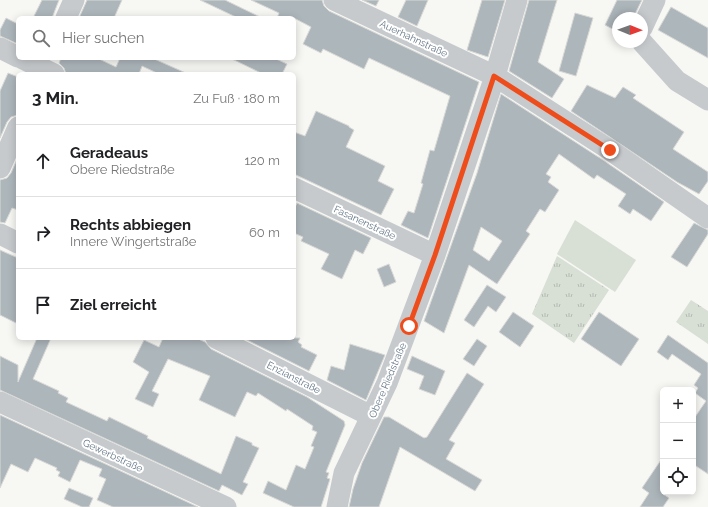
<!DOCTYPE html>
<html lang="de">
<head>
<meta charset="utf-8">
<style>
	:root { --surface:#fff; --page:#f2f2f2; --text:#202124; --muted:#757577; --line:#e0e0e0 }
	body { margin:0; font-family:Raleway,sans-serif; background:var(--page); color:var(--text) }
	.controls { position:absolute; right:12px; bottom:12px; display:grid; overflow:hidden; border-radius:6px; box-shadow:0 2px 10px #0003 }
	.controls button { width:36px; height:36px; display:grid; place-items:center; padding:0; border:0; border-bottom:1px solid var(--line); background:var(--surface); color:var(--text); font:20px sans-serif }
	.compass { position:absolute; left:612px; top:12px; width:36px; height:36px; border-radius:50%; background:var(--surface); box-shadow:0 2px 10px #0003; rotate:91deg }
	.stop { position:absolute; width:12px; height:12px; margin:-9px; border:3px solid #ef4c1b; border-radius:50%; background:#fff }
	.stop.end { background:#ef4c1b; border-color:#fff; box-shadow:0 1px 4px #0008 }
	.list { margin:0; padding:0; list-style:none }
	h2 { display:flex; justify-content:space-between; align-items:center; height:52px; margin:0; padding:0 16px; font-size:17px }
	h2 small { font-size:13px; font-weight:400; color:var(--muted) }
	.list li { display:grid; grid-template-columns:26px 1fr auto; gap:12px; align-items:center; box-sizing:border-box; height:72px; padding:0 16px; border-top:1px solid var(--line) }
	.list b { display:block; font-size:15px; white-space:nowrap }
	.list p { margin:0; font-size:13px; white-space:nowrap; color:var(--muted) }
	.list em { font-size:13px; font-style:normal; color:var(--muted) }
	.icon { flex:none; width:22px; height:22px; fill:none; stroke:currentColor; stroke-width:2; stroke-linecap:round; stroke-linejoin:round }
	.map { position:relative; flex:none; width:708px; height:507px; overflow:hidden }
	.search { position:absolute; background:var(--surface); box-shadow:0 2px 10px #0003; left:16px; top:16px; width:280px; height:44px; display:flex; align-items:center; gap:10px; box-sizing:border-box; padding:0 14px; border-radius:6px; color:var(--muted); font-size:15px }
	.panel { position:absolute; background:var(--surface); box-shadow:0 2px 10px #0003; left:16px; top:72px; width:280px; height:268px; border-radius:6px }
	.map>svg:first-child { display:block }
	.grass { fill:url(#grass-tufts) }
	.pitch { fill:#d8dfd4 }
	.building { fill:#adb6bb; stroke:#d9d9d6; fill-rule:evenodd }
	.lines { fill:none; stroke-linecap:round; stroke-linejoin:round }
	.minor { stroke:#c6cacd; stroke-width:21 }
	.route { stroke:#ef4c1b; stroke-width:5 }
	.labels { text-anchor:middle; stroke-width:4; stroke-linejoin:round; paint-order:stroke }
	.street-label { font-size:10px; fill:#647787; stroke:#fff }
</style>
</head>
<body>
<div class="map">
<svg width="708" height="507" viewBox="0 0 708 507">
	<defs>
		<pattern id="grass-tufts" width="24" height="20" patternUnits="userSpaceOnUse"><rect width="24" height="20" fill="#d8dfd4"/><path d="M3 7l-1-3M5 7V3M7 7l1-3M15 17l-1-3M17 17v-4M19 17l1-3" fill="none" stroke="#b3bab2"/></pattern>
	</defs>
	<rect width="100%" height="100%" fill="#f7f7f4"/>
	<path class="grass" d="M 557,256 L 609,290 L 574,343 L 532,314 Z
		M 691,300 L 708,311 L 708,344 L 676,322 Z"/>
	<path class="pitch" d="M 575,220 L 636,260 L 615,292 L 557,254 Z"/>
	<path class="building" d="M 42,0 L 59,0 L 52,18 L 33,18 Z
		M 87,0 L 122,0 L 114,18 L 79,18 Z
		M 200,0 L 225,0 L 260,17 L 238,18 Z
		M 251,0 L 322,0 L 324,6 L 329,11 L 479,82 L 428,238 L 401,225 L 408,211 L 414,213 L 423,184 L 421,183 L 430,150 L 434,151 L 450,96 L 369,58 L 364,69 L 323,49 L 321,53 L 303,44 L 311,27 L 294,18 L 277,18 L 279,13 Z
		M 362,0 L 379,0 L 376,6 Z
		M 406,0 L 428,0 L 417,26 L 398,17 Z
		M 482,0 L 505,0 L 488,57 L 467,50 Z
		M 529,0 L 557,0 L 538,62 L 564,79 L 552,98 L 509,71 Z
		M 617,0 L 642,0 L 633,18 L 618,18 L 618,32 L 605,25 Z
		M 671,7 L 708,28 L 708,58 L 658,30 Z
		M 575,13 L 593,18 L 576,76 L 559,71 Z
		M 6,18 L 18,24 L 18,44 L 0,36 L 0,30 Z
		M 61,58 L 97,58 L 116,67 L 120,58 L 152,58 L 188,74 L 159,74 L 142,66 L 139,74 L 66,74 L 64,68 L 59,63 Z
		M 230,58 L 274,58 L 287,64 L 282,74 L 263,74 Z
		M 8,73 L 18,77 L 18,115 L 11,117 L 7,122 L 0,138 L 0,91 Z
		M 587,85 L 615,98 L 623,87 L 636,95 L 633,98 L 684,132 L 673,149 L 708,172 L 708,181 L 699,194 L 677,182 L 571,111 Z
		M 501,94 L 603,160 L 664,202 L 651,221 L 633,209 L 630,214 L 618,206 L 626,194 L 597,175 L 594,179 L 559,154 L 546,174 L 551,177 L 548,182 L 559,190 L 545,212 L 540,209 L 526,231 L 530,234 L 497,284 L 469,265 L 444,333 L 424,321 L 477,173 ZM 481,227 L 502,241 L 489,261 L 473,250 Z
		M 316,111 L 349,126 L 349,127 L 354,130 L 346,147 L 385,166 L 378,181 L 394,189 L 381,215 L 294,174 L 294,132 L 305,136 Z
		M 18,157 L 18,210 L 12,208 L 5,223 L 0,222 L 0,180 L 7,178 L 11,173 Z
		M 297,203 L 371,238 L 363,254 L 355,250 L 342,279 L 321,269 L 329,254 L 301,241 L 303,237 L 294,233 L 294,209 Z
		M 694,223 L 708,230 L 708,234 L 687,267 L 671,257 Z
		M 0,250 L 18,258 L 18,324 L 0,315 Z
		M 389,264 L 396,282 L 384,287 L 377,269 Z
		M 487,285 L 506,297 L 496,312 L 488,306 L 474,327 L 464,320 Z
		M 513,312 L 534,326 L 520,347 L 499,332 Z
		M 599,312 L 639,339 L 621,366 L 581,339 Z
		M 668,335 L 708,363 L 708,474 L 693,464 L 693,420 L 706,401 L 695,393 L 698,388 L 694,385 L 701,374 L 672,354 L 668,360 L 657,352 Z
		M 37,338 L 51,338 L 33,379 L 59,391 L 58,393 L 68,398 L 66,402 L 107,421 L 109,417 L 148,436 L 147,438 L 221,474 L 236,436 L 252,443 L 252,445 L 259,448 L 243,482 L 248,484 L 242,495 L 222,485 L 219,491 L 0,390 L 0,356 L 18,365 L 18,382 Z
		M 163,338 L 196,338 L 205,342 L 211,349 L 307,397 L 344,421 L 345,425 L 326,472 L 329,473 L 327,478 L 330,479 L 321,507 L 294,507 L 263,493 L 268,481 L 286,490 L 296,465 L 305,469 L 314,447 L 311,446 L 317,432 L 312,430 L 313,426 L 287,409 L 286,411 L 258,393 L 256,396 L 247,392 L 235,417 L 199,400 L 210,376 L 168,359 L 152,391 L 159,394 L 153,407 L 135,399 L 149,372 L 133,362 L 144,340 L 159,347 Z
		M 243,338 L 300,338 L 298,342 L 302,345 L 301,347 L 317,355 L 309,371 Z
		M 477,339 L 487,346 L 474,366 L 463,359 Z
		M 350,344 L 385,355 L 366,400 L 327,380 L 331,366 L 344,370 Z
		M 412,356 L 445,371 L 435,395 L 419,389 L 424,376 L 407,369 Z
		M 467,373 L 484,384 L 449,440 L 455,443 L 446,459 L 482,480 L 475,491 L 400,447 L 379,507 L 349,507 L 353,489 L 362,463 L 384,417 L 389,417 L 424,438 L 427,437 Z
		M 0,415 L 198,507 L 113,507 L 97,500 L 106,479 L 99,476 L 102,469 L 80,460 L 70,482 L 58,476 L 60,472 L 56,470 L 57,468 L 35,458 L 28,472 L 11,464 L 0,488 Z
		M 663,457 L 663,494 L 669,498 L 663,507 L 640,507 L 649,493 L 642,488 Z
		M 69,488 L 93,498 L 89,507 L 82,507 L 64,499 Z"/>
	<g class="lines">
		<path class="minor" d="M 334,0 L 495,76 L 610,150 L 708,218
			M 66,18 L 74,0
			M 642,28 L 655,0
			M 642,42 L 677,81 L 708,100
			M 0,48 L 18,57
			M 21,58 L 54,74
			M 0,168 L 18,127
			M 294,188 L 435,255
			M 0,234 L 18,243
			M 216,338 L 371,416
			M 0,402 L 226,507
			M 337,507 L 344,473 L 387,383 L 435,255 L 495,76 L 517,0"/>
	</g>
	<g class="lines">
		<path class="route" d="M 409,326 L 435,255 L 494,76 L 610,150"/>
	</g>
	<g class="labels">
		<g class="street-label">
			<text transform="translate(414 38) rotate(25)" y="4">Auerhahnstraße</text>
			<text transform="translate(365 222) rotate(25)" y="4">Fasanenstraße</text>
			<text transform="translate(294 377) rotate(27)" y="4">Enzianstraße</text>
			<text transform="translate(387 380) rotate(-67)" y="4">Obere Riedstraße</text>
			<text transform="translate(113 455) rotate(25)" y="4">Gewerbstraße</text>
		</g>
	</g>
</svg>
<div class="controls">
<button>+</button>
<button>−</button>
<button><svg class="icon" aria-label="locate" viewBox="0 0 24 24"><circle cx="12" cy="12" r="6"/><path d="M12 2v4M12 18v4M2 12h4M18 12h4"/></svg></button>
</div>
<svg class="compass" viewBox="-18 -18 36 36"><path d="M0-13l5 13h-10z" fill="#e53935"/><path d="M0 13l5-13h-10z" fill="#757577"/></svg>
<div class="stop" style="left:409px;top:326px"></div>
<div class="stop end" style="left:610px;top:150px"></div>
<div class="search"><svg class="icon" aria-label="search" viewBox="0 0 24 24"><circle cx="10" cy="10" r="6"/><path d="M15 15l6 6"/></svg>Hier suchen</div>
<section class="panel">
<h2>3 Min.<small>Zu Fuß · 180 m</small></h2>
<ul class="list">
<li><svg class="icon" aria-label="ahead" viewBox="0 0 24 24"><path d="M12 20V5M6 11l6-6 6 6"/></svg><div><b>Geradeaus</b><p>Obere Riedstraße</p></div><em>120 m</em></li>
<li><svg class="icon" aria-label="right" viewBox="0 0 24 24"><path d="M7 20v-9h11M14 6l5 5-5 5"/></svg><div><b>Rechts abbiegen</b><p>Innere Wingertstraße</p></div><em>60 m</em></li>
<li><svg class="icon" aria-label="arrive" viewBox="0 0 24 24"><path d="M6 21V4h12l-3 4 3 4H6"/></svg><div><b>Ziel erreicht</b></div></li>
</ul>
</section>
</div>
</body>
</html>
